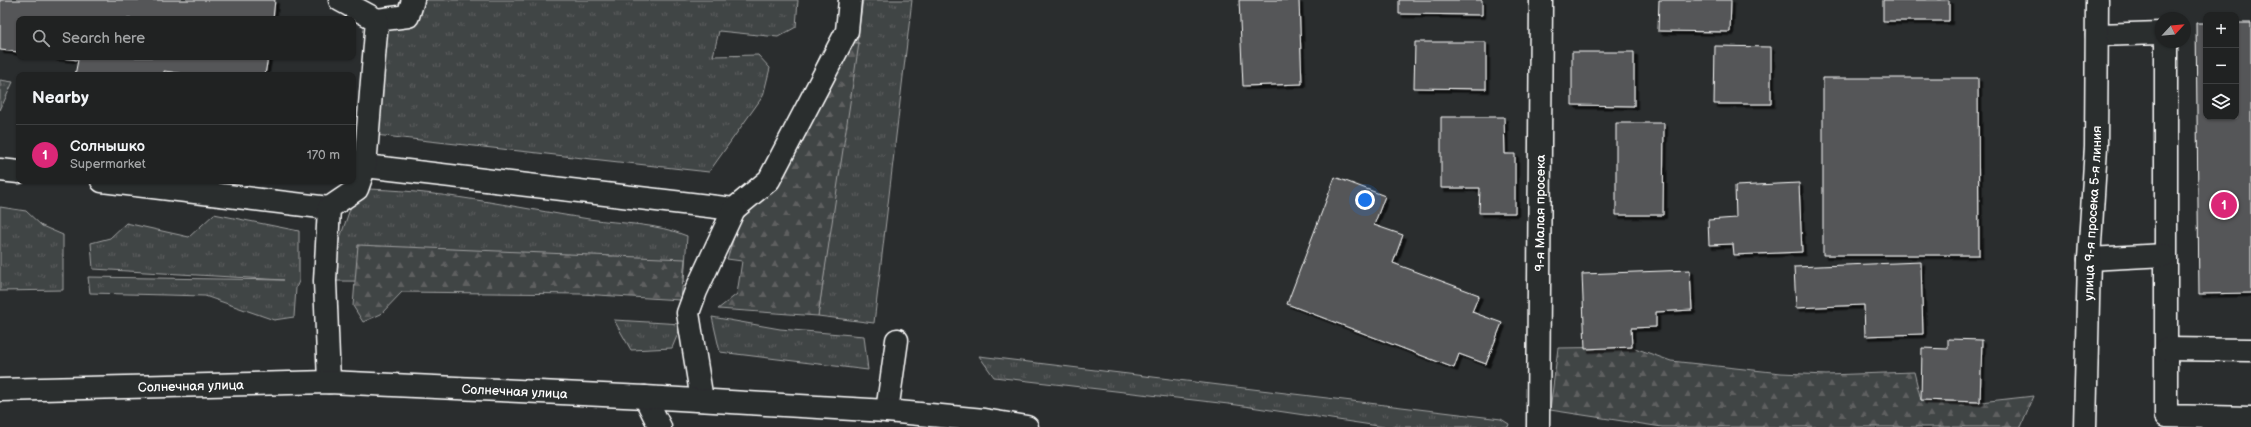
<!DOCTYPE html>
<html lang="en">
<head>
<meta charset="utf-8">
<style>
	:root { --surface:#202222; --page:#282a2a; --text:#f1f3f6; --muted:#a2a4a5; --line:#3d3f40; --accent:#db2777 }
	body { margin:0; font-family:"Balsamiq Sans",sans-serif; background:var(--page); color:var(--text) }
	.controls { position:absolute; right:12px; top:12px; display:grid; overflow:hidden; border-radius:8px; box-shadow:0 1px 3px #0004 }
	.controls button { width:36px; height:36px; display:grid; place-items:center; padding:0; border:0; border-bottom:1px solid var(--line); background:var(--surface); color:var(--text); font:20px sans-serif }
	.compass { position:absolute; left:2155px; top:12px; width:36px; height:36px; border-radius:50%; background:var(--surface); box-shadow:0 1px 3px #0004; rotate:64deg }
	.you { position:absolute; left:1365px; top:200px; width:14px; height:14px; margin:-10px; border:3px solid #fff; border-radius:50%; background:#1a73e8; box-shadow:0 0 0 6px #1a73e833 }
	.badge { display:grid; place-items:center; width:26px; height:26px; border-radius:50%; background:var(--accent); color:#fff; font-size:13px; font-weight:700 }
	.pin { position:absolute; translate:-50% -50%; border:2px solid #fff; box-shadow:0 1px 4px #0006 }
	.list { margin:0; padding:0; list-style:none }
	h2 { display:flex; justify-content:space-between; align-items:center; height:52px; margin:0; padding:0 16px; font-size:17px }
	h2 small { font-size:13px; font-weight:400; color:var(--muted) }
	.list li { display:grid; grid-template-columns:26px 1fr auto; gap:12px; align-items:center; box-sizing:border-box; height:60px; padding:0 16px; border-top:1px solid var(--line) }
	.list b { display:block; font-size:15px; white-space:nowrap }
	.list p { margin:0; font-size:13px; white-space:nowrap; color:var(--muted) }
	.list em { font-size:13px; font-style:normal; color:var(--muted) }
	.icon { flex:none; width:22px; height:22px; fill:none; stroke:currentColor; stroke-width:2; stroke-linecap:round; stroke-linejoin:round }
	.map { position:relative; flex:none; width:2251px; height:427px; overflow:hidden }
	.search { position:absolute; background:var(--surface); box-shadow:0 1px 3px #0004; left:16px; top:16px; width:340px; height:44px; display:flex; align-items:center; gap:10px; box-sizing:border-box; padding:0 14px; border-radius:8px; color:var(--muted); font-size:15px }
	.panel { position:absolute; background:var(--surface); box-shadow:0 1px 3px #0004; left:16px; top:72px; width:340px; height:112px; border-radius:8px }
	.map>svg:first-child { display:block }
	.grass { fill:url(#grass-tufts); stroke:#a0a2a2 }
	.forest { fill:url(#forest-firs); stroke:#a0a2a2 }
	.building { fill:#555758; stroke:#fff; filter:url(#shadow) }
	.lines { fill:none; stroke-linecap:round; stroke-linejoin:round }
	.minor-casing { stroke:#fff; stroke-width:25 }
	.major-casing { stroke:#fff; stroke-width:25 }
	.minor { stroke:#2a2d2e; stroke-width:22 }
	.major { stroke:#2a2d2e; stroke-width:22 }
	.labels { text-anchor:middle; stroke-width:3; stroke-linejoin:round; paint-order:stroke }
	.street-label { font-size:13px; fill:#fff; stroke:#2a2d2e }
</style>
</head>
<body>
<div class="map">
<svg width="2251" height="427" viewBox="0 0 2251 427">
	<defs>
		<pattern id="grass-tufts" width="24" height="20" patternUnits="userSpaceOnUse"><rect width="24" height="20" fill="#414445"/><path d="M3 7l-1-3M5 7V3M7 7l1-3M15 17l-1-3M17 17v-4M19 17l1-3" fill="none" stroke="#5e6061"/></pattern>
		<pattern id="forest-firs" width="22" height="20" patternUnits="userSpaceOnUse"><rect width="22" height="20" fill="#414445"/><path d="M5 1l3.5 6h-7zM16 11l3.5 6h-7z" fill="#5e6061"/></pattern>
		<filter id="shadow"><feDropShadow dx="3.5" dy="3.5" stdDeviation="0" flood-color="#0009"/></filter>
	</defs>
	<rect width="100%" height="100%" fill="#2a2d2e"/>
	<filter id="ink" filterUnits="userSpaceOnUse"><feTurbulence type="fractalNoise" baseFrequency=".025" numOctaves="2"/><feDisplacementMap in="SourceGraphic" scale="8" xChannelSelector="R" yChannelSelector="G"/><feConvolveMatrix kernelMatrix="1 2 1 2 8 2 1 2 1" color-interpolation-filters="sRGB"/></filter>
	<g filter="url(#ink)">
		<path class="grass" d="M 416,0 L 798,0 L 796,27 L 778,37 L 719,31 L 713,56 L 758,55 L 770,68 L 763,96 L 709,172 L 375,135 L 377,20 Z
			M 863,0 L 912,0 L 874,323 L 818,316 Z
			M 0,80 L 13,82 L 0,110 Z
			M 357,189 C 435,189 512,207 589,219 C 622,224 656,223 687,236 L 684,282 L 325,281 Z
			M 0,207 L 26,211 L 42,226 L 63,235 L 63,290 L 0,291 Z
			M 214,214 L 299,231 L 299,281 L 296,288 L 294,317 L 274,320 L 205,296 L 90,293 L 88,277 L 284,280 L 93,269 L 91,243 L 110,238 L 126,223 L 189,237 Z
			M 712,317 L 780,329 L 864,336 L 868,370 L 720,352 Z
			M 614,320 L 682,324 L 672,348 L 631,350 Z
			M 979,356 L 1501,419 L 1509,424 L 1508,427 L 1385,427 L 1237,405 L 994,377 Z"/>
		<path class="forest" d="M 843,42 L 859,43 L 818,316 L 718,309 L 737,294 L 742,261 L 727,259 L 746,199 L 779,150 L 823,49 Z
			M 358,245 L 685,259 L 681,300 L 581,294 L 402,292 L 381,314 L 363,322 L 353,306 Z
			M 1632,347 L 1671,361 L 1781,373 L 1826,375 L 1914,372 L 1921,400 L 1980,402 L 2034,396 L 2021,427 L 1662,427 L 1550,410 L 1558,348 Z"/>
		<path class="building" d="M 0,0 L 275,0 L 273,19 L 19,19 L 19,52 L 0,50 Z
			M 1239,0 L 1299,0 L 1302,84 L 1243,86 Z
			M 1399,0 L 1482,0 L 1482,15 L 1399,14 Z
			M 1659,0 L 1731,0 L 1730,32 L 1658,31 Z
			M 1883,0 L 1949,0 L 1949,21 L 1883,21 Z
			M 2196,23 L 2206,23 L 2206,117 L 2236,117 L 2236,23 L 2251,23 L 2251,293 L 2199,294 Z
			M 1415,42 L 1486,42 L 1486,89 L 1414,88 Z
			M 1715,46 L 1771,47 L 1771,104 L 1714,104 Z
			M 1572,52 L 1634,52 L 1634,106 L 1572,105 Z
			M 53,57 L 268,57 L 265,75 L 192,75 L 164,71 L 164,75 L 75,75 L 78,60 Z
			M 1823,78 L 1978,78 L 1979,255 L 1823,255 Z
			M 1441,117 L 1504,117 L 1505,154 L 1515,154 L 1515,213 L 1479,213 L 1480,188 L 1441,188 Z
			M 1616,123 L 1664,123 L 1663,215 L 1616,215 Z
			M 1335,177 L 1385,196 L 1374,225 L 1403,235 L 1393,263 L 1479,295 L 1472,312 L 1502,323 L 1486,364 L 1459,354 L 1454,368 L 1287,304 Z
			M 1799,183 L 1802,252 L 1734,255 L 1733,244 L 1709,245 L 1708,220 L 1736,218 L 1735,186 Z
			M 1921,262 L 1923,334 L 1865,336 L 1864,305 L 1796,308 L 1794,267 Z
			M 1690,270 L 1692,310 L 1656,312 L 1656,327 L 1631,328 L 1632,347 L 1585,349 L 1582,274 Z
			M 1948,339 L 1982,340 L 1980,402 L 1921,400 L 1922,348 L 1948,349 Z"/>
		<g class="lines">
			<defs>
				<g id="minor">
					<path d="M 377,20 L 408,16 L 413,0"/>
					<path d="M 2097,35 L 2161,33"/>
					<path d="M 2166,42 L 2166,416 L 2251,418"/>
					<path d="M 365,166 L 734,209 L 769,180 L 847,31 L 850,0"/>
					<path d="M 0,170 L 19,172"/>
					<path d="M 102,181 L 329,208"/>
					<path d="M 2089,259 L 2165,255"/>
					<path d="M 2166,349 L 2251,350"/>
					<path d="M 329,382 L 325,281 L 329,208 L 357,189 L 365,166 L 377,20 L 340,0"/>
					<path d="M 645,397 L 660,427"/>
					<path d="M 702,400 L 688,313 L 696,291 L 734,209"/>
					<path d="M 887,411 L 897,340"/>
					<path id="s1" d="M 1538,427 L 1541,0"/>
					<path id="s2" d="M 2085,427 L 2089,259 L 2096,147 L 2097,0"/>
				</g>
				<g id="major">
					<path id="s3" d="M 0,390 L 329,382 L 645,397 L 887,411 L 984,420 L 1027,427"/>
				</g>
			</defs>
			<use href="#minor" class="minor-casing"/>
			<use href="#major" class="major-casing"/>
			<use href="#minor" class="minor"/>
			<use href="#major" class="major"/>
		</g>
	</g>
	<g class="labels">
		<g class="street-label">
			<text dy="5" stroke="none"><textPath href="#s1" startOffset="214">9-я Малая просека</textPath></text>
			<text dy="5" stroke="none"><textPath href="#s2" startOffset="214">улица 9-я просека 5-я линия</textPath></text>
			<text dy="5" stroke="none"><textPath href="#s3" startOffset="191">Солнечная улица</textPath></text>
			<text dy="5" stroke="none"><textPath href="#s3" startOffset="515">Солнечная улица</textPath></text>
		</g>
	</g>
</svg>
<div class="controls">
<button>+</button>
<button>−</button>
<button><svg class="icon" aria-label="layers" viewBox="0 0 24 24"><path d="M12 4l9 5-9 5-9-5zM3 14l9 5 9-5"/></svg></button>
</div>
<svg class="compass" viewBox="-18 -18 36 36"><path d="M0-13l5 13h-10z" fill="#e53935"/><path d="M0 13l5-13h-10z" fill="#a2a4a5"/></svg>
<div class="you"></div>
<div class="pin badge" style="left:2224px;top:205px">1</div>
<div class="search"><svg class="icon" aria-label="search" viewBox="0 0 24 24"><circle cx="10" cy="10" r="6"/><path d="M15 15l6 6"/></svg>Search here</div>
<section class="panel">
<h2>Nearby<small></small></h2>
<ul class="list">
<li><span class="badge">1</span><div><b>Солнышко</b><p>Supermarket</p></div><em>170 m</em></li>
</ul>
</section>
</div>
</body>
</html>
